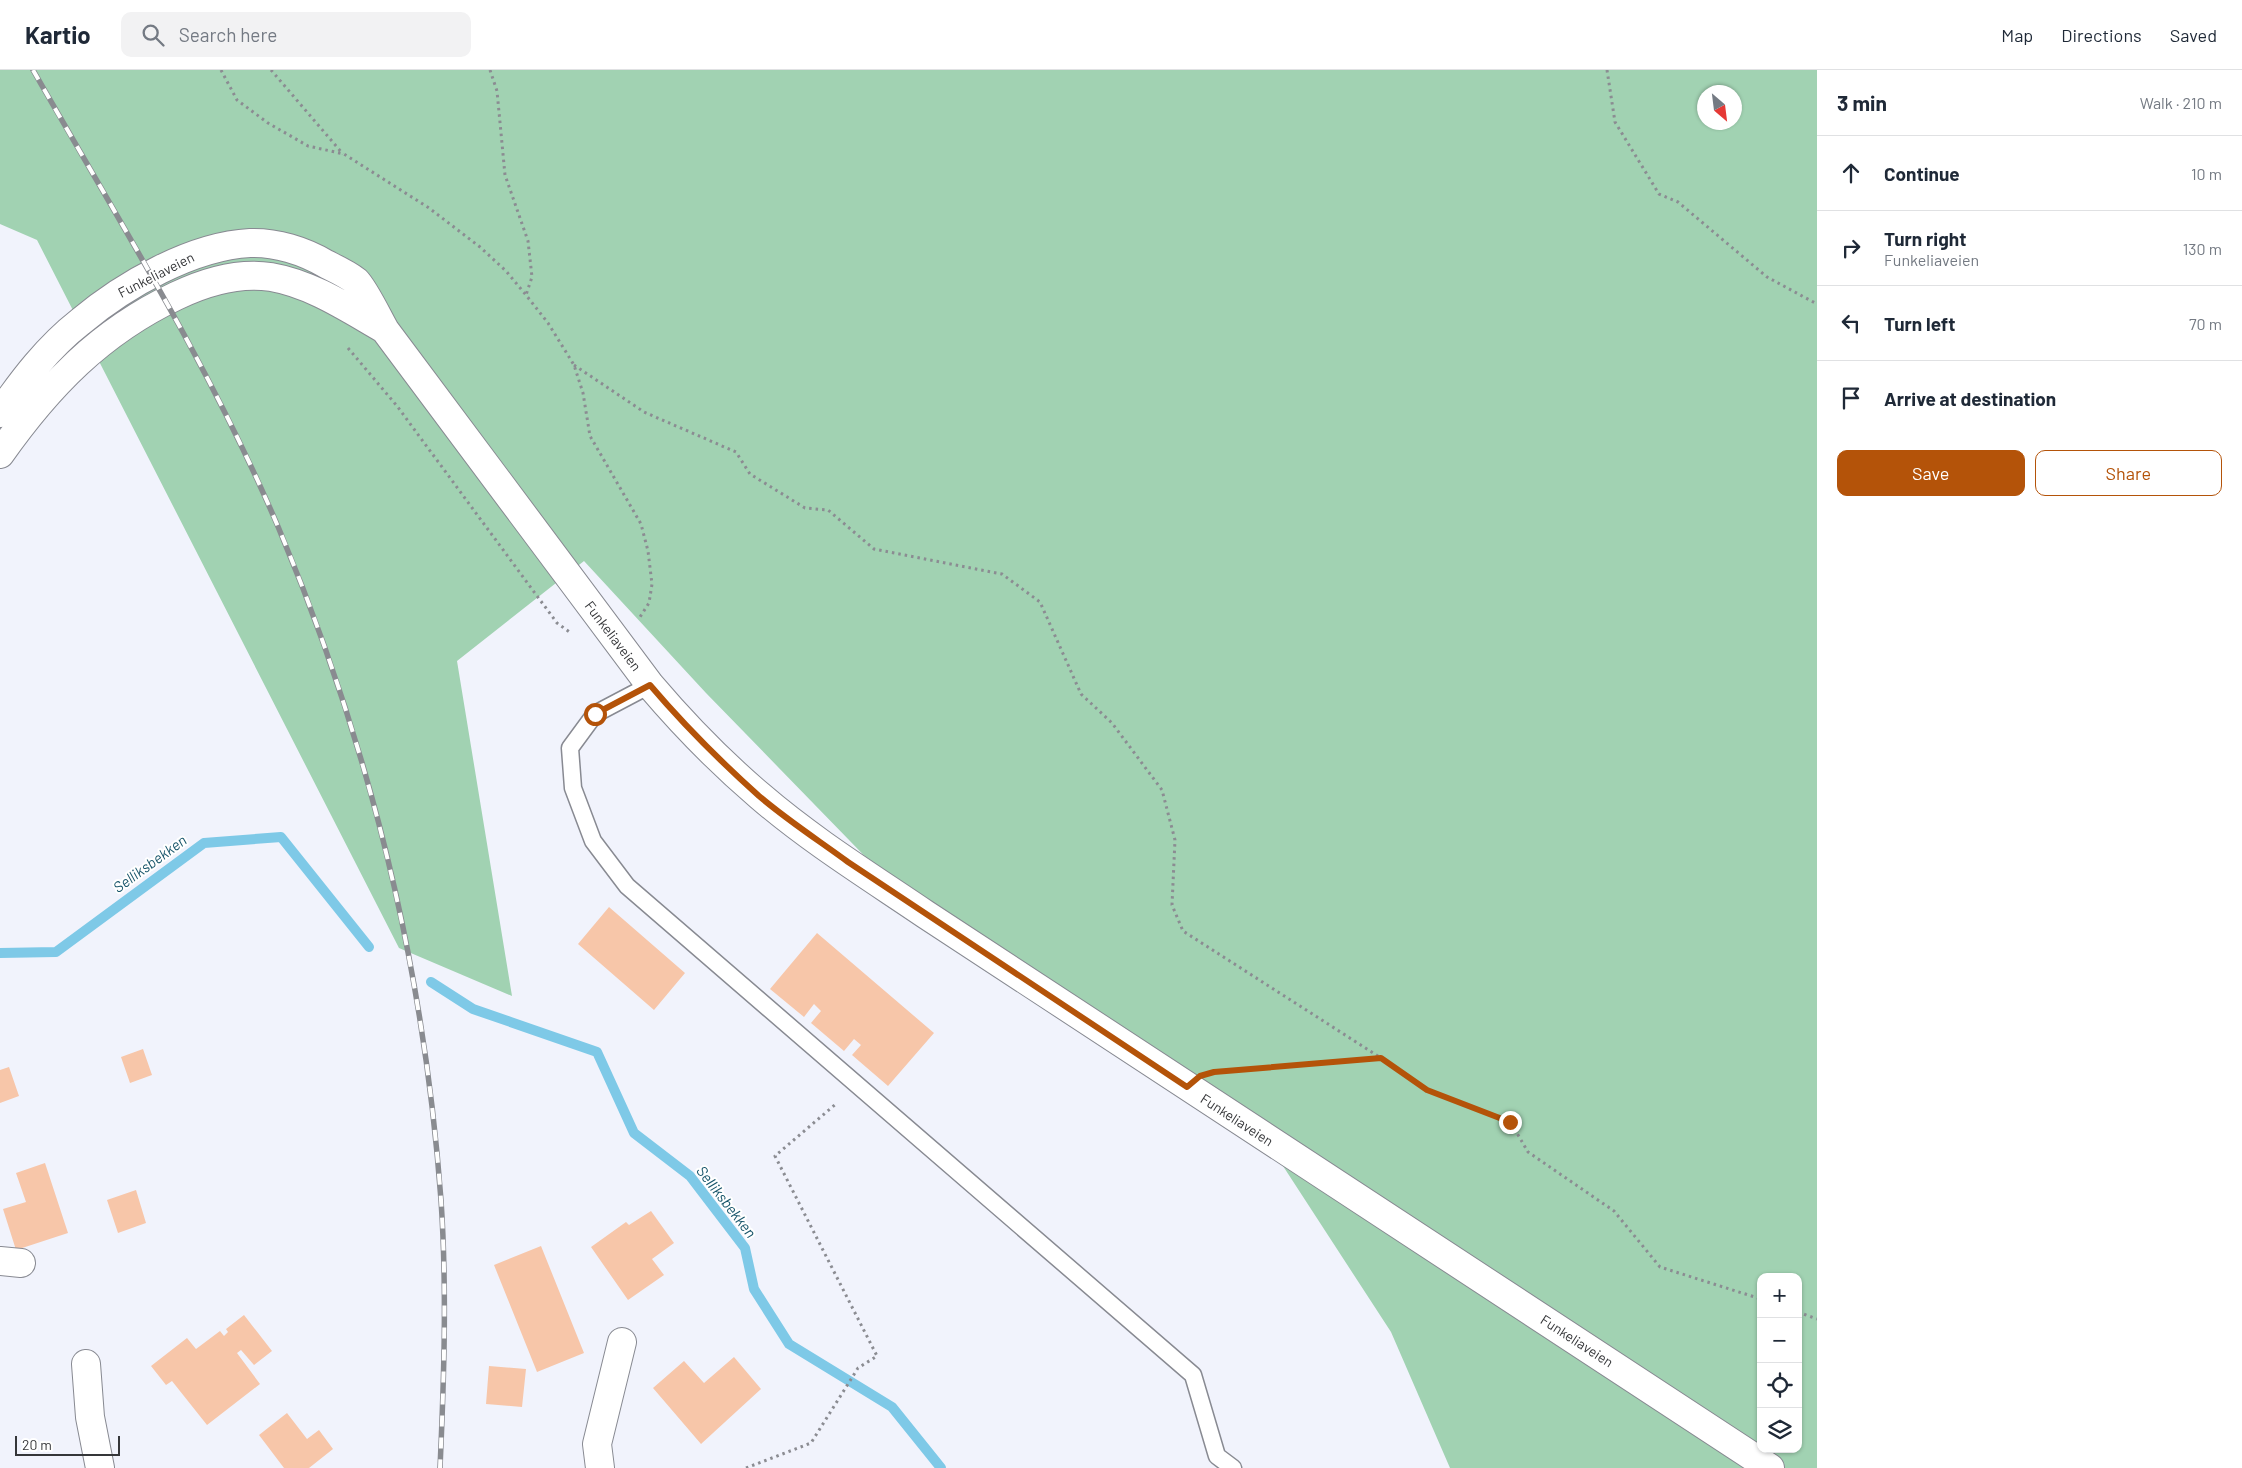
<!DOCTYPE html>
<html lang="en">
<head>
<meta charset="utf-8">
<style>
	:root { --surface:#fff; --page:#f2f2f3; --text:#1f2937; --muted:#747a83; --line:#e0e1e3; --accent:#b45309 }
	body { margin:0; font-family:Barlow,sans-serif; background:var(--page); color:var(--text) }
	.controls { position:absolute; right:15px; bottom:15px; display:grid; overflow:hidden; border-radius:10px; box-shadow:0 1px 4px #0004 }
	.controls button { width:45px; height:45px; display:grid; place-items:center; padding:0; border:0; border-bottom:1px solid var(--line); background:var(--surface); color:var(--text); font:25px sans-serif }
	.compass { position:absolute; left:1697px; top:15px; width:45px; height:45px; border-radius:50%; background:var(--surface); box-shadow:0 1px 4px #0004; rotate:152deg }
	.scale { position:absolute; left:15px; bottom:12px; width:105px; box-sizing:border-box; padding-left:5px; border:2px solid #353639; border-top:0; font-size:14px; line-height:18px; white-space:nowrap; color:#353639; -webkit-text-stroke:4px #fff; paint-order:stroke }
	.stop { position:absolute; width:15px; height:15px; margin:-11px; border:4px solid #b45309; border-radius:50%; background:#fff }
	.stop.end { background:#b45309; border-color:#fff; box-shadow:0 1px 5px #0008 }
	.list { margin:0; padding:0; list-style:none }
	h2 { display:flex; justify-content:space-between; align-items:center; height:65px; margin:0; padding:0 20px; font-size:21px }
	h2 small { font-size:16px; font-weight:400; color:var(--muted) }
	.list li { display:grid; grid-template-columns:32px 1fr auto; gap:15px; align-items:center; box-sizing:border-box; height:75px; padding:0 20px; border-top:1px solid var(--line) }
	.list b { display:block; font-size:19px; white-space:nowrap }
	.list p { margin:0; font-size:16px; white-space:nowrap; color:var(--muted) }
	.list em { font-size:16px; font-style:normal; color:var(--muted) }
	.actions { display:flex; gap:10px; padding:15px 20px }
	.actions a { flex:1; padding:11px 0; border:1px solid var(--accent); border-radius:10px; text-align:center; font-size:18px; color:var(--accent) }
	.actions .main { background:var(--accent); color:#fff }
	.icon { flex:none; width:28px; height:28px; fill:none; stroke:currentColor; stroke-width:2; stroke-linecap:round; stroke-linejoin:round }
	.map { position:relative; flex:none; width:1817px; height:1398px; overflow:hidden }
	header { display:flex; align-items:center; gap:30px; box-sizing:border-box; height:70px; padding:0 25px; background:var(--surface); border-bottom:1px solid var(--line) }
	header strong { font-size:24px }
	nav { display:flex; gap:28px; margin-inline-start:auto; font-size:18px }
	.search { width:350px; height:45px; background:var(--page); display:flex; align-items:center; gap:12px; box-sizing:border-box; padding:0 18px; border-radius:10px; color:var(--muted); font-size:19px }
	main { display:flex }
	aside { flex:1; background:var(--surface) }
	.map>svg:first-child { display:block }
	.green { fill:#a1d2b2; fill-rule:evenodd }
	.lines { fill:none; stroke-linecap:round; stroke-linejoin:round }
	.stream { stroke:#7ec9e7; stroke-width:10 }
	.building { fill:#f7c6a9 }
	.lane-casing { stroke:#888a92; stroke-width:19 }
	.street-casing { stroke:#888a92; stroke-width:30 }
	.secondary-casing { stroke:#888a92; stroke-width:30 }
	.path { stroke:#8b8c92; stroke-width:3; stroke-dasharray:2.5 4; stroke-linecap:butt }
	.lane { stroke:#fff; stroke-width:16 }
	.street { stroke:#fff; stroke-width:28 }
	.secondary { stroke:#fff; stroke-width:28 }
	.rail-casing { stroke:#898b90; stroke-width:5.5 }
	.rail { stroke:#fff; stroke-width:4; stroke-dasharray:11; stroke-linecap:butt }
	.route { stroke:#b45309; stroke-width:6 }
	.labels { text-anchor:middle; stroke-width:4; stroke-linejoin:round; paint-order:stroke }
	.street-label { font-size:14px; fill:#353639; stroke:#fff }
	.water-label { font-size:15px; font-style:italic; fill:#19566b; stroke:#fff }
</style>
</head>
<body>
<header>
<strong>Kartio</strong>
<div class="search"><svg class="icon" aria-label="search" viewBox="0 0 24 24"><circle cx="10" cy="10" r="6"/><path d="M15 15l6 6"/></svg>Search here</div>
<nav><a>Map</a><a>Directions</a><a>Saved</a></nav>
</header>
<main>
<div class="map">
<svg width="1817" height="1398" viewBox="0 0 1817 1398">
	<rect width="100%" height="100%" fill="#f1f3fc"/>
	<path class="green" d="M 0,0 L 1817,0 L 1817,1398 L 1450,1398 L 1391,1262 L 1253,1050 L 885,807 L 706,623 L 584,491 L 457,591 L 512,926 L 399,878 L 37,170 L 0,154 ZM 1704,22 L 1734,22 L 1734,52 L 1704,52 ZM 1761,1207 L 1798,1207 L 1798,1379 L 1761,1379 Z"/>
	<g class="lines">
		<path class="stream" d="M 0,883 L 56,882 L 204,773 L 281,767 L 369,877
			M 431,912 L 473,939 L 597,982 L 634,1063 L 690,1106 L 745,1178 L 754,1219 L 789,1274 L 892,1337 L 941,1398"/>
	</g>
	<path class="building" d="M 609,837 L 685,903 L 654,940 L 578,874 Z
		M 817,863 L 934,963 L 888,1016 L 852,985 L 861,975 L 854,969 L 844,981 L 811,953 L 821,941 L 814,934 L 804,947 L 770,919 Z
		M 143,979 L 152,1005 L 130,1013 L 121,987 Z
		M 9,997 L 19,1026 L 0,1033 L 0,1000 Z
		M 45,1093 L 68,1163 L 16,1180 L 3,1139 L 26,1132 L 16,1103 Z
		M 136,1120 L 146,1153 L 118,1163 L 107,1130 Z
		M 651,1141 L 674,1173 L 652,1189 L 664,1205 L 628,1230 L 591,1177 L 626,1152 L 629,1155 Z
		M 541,1176 L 584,1283 L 537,1302 L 494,1195 Z
		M 244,1245 L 272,1281 L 254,1295 L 241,1280 L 237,1283 L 260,1314 L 207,1355 L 172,1311 L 166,1315 L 151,1296 L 187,1268 L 196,1279 L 220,1261 L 224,1266 L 228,1262 L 226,1259 Z
		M 734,1287 L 761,1319 L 701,1374 L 653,1318 L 684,1291 L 704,1313 Z
		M 489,1296 L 526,1299 L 522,1337 L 486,1334 Z
		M 287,1343 L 307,1369 L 319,1360 L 333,1379 L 309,1398 L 284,1398 L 259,1365 Z"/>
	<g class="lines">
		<defs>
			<path id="lane" d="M 650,615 L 595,644 L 570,678 L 573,718 L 593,771 L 627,816 L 1193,1305 L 1217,1386 L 1233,1398"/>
			<path id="street" d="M 0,1191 L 21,1193
				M 86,1294 L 90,1347 L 100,1398
				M 600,1398 L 597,1374 L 622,1272"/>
			<path id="secondary" d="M 0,343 C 23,310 48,277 80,252 C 124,215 192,176 250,173 C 276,172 304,181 326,194 C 336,199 347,204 356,211 C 365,220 378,248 385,260 L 650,615 C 684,655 720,692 760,726 C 811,770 869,806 925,844 L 1770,1398
				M 0,384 C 48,316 100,262 176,226 C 205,212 238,202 271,207 C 312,214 349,239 384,259"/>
		</defs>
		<use href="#lane" class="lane-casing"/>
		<use href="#street" class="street-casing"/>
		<use href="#secondary" class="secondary-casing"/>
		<path class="path" d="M 221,0 L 237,30 L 268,53 L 308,76 L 344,84 L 429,138 L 480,177 L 506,201 L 526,225 L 548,253 L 574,295 L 583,323 L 590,366 L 641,454 L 648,481 L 652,514 L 649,533 L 640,547
			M 271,0 L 343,84
			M 490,0 L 497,21 L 505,105 L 528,171 L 532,207 L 526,225
			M 1607,0 L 1615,52 L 1659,124 L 1678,132 L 1767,207 L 1817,234
			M 348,278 L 397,336 L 557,553 L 571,563
			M 574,295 L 644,342 L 736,382 L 750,404 L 805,438 L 828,440 L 874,479 L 1002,504 L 1040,532 L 1081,624 L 1112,653 L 1162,720 L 1175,770 L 1172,835 L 1183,861 L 1381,988
			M 1223,1001 L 1381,988 L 1427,1020 L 1510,1051 L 1528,1082 L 1614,1141 L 1660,1197 L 1761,1229
			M 1798,1242 L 1817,1249
			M 746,1398 L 811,1373 L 858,1298 L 877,1286 L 775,1086 L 837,1033"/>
		<use href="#lane" class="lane"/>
		<use href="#street" class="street"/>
		<use href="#secondary" class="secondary"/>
		<defs>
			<path id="rail" d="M 33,0 C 119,151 212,300 279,459 C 369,673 424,899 441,1130 C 447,1219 444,1309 440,1398"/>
		</defs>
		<use href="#rail" class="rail-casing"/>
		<use href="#rail" class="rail"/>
	</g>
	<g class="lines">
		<path class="route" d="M 595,644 L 650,615 C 684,655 720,691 759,726 C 787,750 818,770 848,792 L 1187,1017 L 1200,1006 L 1214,1002 L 1381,988 L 1427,1020 L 1510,1052"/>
	</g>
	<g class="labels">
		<g class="street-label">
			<text transform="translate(156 205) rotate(-27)" y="5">Funkeliaveien</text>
			<text transform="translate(613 566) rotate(53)" y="5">Funkeliaveien</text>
			<text transform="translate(1237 1050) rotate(33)" y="5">Funkeliaveien</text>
			<text transform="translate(1577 1271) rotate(33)" y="5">Funkeliaveien</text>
		</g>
		<g class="water-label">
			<text transform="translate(150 794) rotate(-36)" y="5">Selliksbekken</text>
			<text transform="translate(726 1132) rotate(52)" y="5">Selliksbekken</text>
		</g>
	</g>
</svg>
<div class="controls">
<button>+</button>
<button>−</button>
<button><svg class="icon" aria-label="locate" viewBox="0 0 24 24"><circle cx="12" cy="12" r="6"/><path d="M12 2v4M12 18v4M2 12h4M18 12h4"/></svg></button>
<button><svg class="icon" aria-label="layers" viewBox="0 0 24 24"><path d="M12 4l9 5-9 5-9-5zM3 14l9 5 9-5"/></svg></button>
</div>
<svg class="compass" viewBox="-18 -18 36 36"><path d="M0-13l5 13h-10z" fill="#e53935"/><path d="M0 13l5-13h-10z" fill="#747a83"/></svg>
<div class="scale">20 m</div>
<div class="stop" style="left:595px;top:644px"></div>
<div class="stop end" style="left:1510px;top:1052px"></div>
</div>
<aside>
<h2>3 min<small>Walk · 210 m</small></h2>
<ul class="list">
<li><svg class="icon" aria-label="ahead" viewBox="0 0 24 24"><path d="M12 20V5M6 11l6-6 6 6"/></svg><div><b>Continue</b></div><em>10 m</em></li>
<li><svg class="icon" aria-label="right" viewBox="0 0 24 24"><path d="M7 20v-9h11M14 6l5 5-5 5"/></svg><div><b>Turn right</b><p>Funkeliaveien</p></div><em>130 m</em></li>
<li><svg class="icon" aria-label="left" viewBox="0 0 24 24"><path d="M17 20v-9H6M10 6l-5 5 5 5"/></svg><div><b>Turn left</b></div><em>70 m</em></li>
<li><svg class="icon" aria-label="arrive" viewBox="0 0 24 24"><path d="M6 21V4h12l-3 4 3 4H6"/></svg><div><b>Arrive at destination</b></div></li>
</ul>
<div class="actions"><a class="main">Save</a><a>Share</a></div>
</aside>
</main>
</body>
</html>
